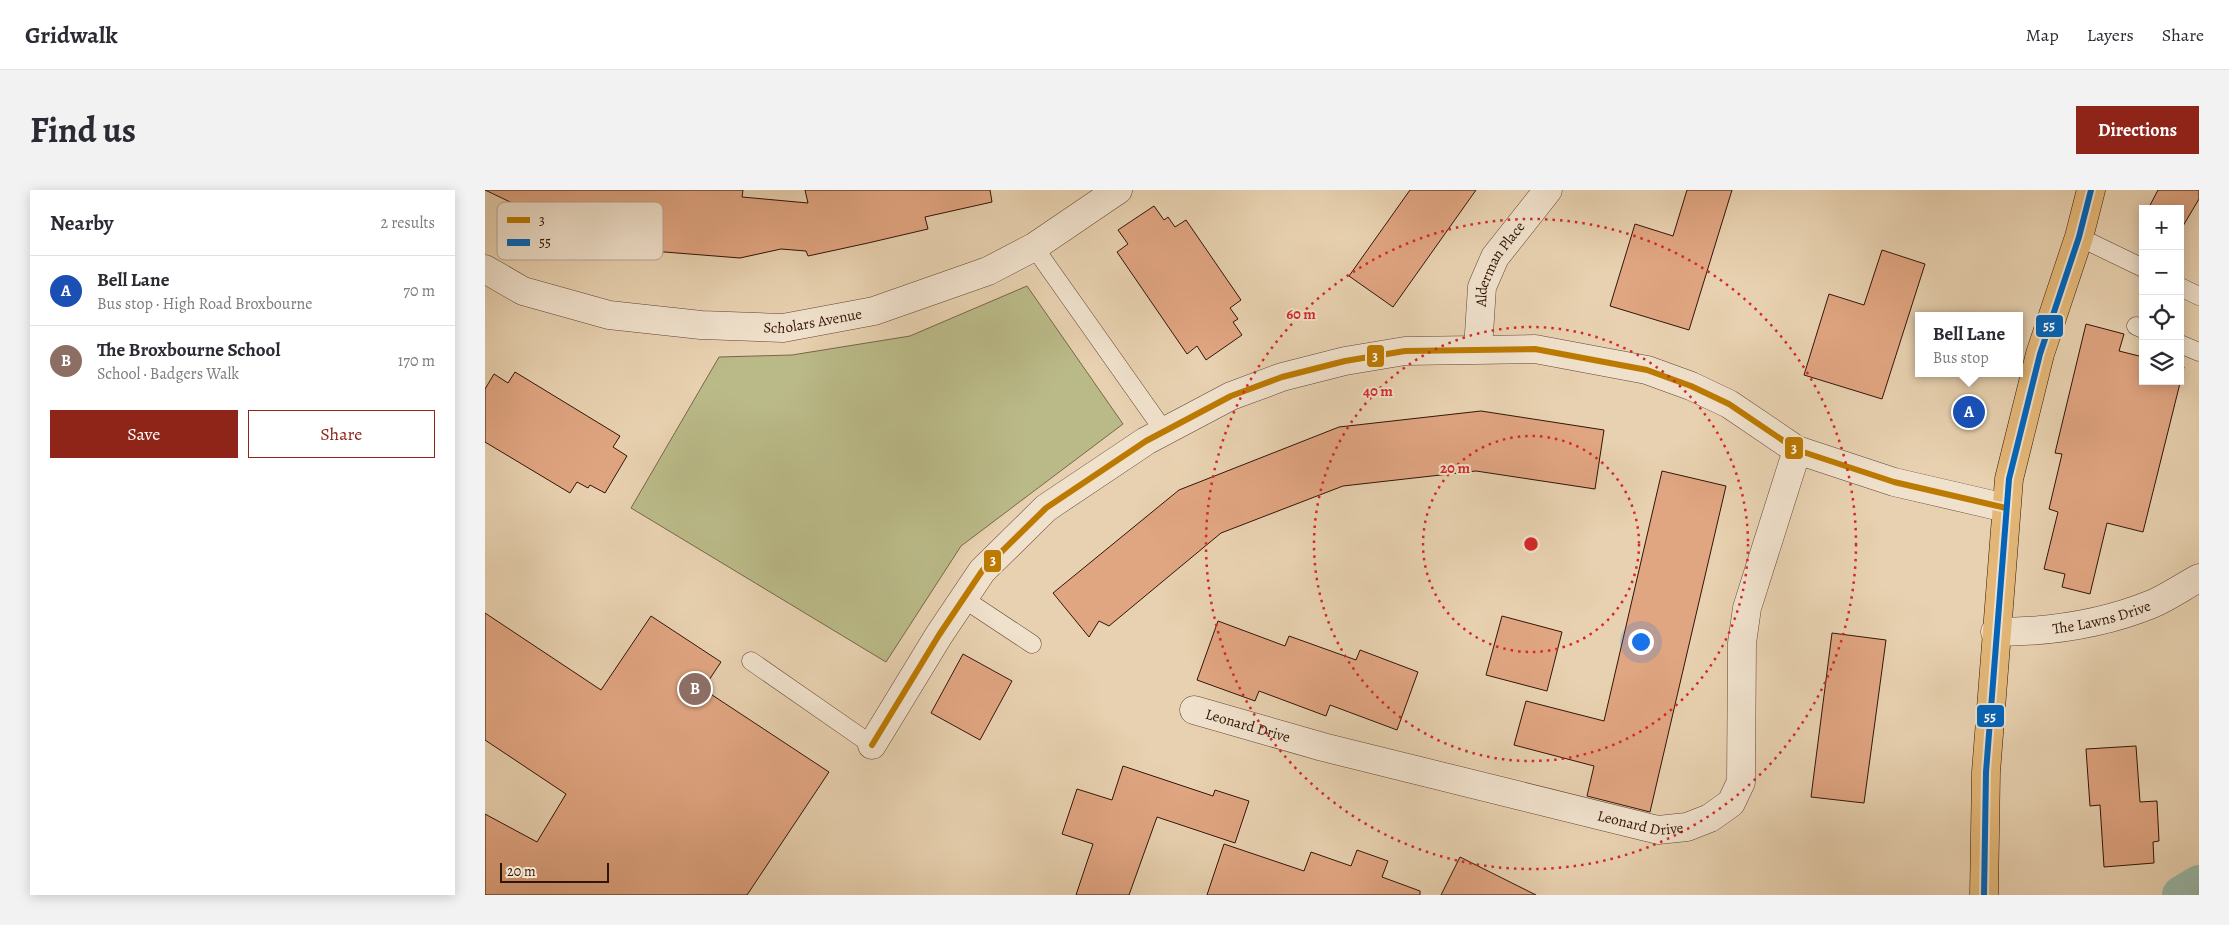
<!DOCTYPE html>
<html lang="en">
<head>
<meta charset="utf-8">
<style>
	:root { --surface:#fff; --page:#f2f2f3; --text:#2b2b33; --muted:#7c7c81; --line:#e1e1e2; --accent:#8f2418 }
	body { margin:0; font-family:Alegreya,serif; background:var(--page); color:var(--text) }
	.controls { position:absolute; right:15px; top:15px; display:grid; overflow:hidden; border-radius:0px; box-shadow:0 2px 12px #0003 }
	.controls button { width:45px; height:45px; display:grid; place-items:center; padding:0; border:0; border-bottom:1px solid var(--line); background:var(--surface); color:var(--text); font:25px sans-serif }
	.scale { position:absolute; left:15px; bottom:12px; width:109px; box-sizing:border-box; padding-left:5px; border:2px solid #331407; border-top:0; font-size:14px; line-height:18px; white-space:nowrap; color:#331407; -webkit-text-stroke:4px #f0e1cc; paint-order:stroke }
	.you { position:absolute; left:1155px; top:451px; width:18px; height:18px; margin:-12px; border:4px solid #fff; border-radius:50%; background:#1a73e8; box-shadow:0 0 0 8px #1a73e833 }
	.badge { display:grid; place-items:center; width:32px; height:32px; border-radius:50%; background:var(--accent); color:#fff; font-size:16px; font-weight:700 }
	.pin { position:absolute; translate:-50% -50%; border:2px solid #fff; box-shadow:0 1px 5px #0006 }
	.popup { position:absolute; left:1430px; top:122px; width:108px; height:65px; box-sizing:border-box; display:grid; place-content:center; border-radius:0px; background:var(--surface); filter:drop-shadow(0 1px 4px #0005); font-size:16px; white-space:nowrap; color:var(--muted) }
	.popup b { font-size:19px; color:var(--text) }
	.popup::after { content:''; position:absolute; left:50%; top:100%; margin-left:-10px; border:10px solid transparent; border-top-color:var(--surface) }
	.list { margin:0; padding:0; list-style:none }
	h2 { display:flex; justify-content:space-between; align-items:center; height:65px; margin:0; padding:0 20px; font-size:21px }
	h2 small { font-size:16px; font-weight:400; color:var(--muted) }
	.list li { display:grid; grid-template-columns:32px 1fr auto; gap:15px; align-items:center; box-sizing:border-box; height:70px; padding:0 20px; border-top:1px solid var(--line) }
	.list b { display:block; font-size:19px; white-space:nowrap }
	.list p { margin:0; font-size:16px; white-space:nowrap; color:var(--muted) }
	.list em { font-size:16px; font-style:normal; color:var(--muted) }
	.actions { display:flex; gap:10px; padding:15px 20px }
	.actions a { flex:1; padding:11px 0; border:1px solid var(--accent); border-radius:0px; text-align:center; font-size:18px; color:var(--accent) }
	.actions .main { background:var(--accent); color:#fff }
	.icon { flex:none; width:28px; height:28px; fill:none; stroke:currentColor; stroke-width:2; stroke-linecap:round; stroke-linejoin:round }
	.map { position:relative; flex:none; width:1714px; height:705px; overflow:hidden; border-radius:0px }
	header { display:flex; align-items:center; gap:30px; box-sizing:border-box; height:70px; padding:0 25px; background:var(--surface); border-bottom:1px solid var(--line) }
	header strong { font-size:24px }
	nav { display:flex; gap:28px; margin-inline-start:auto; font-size:18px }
	.intro { display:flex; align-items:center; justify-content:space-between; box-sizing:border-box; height:120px; padding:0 30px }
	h1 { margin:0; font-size:35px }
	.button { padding:12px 22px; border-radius:0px; background:var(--accent); color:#fff; font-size:18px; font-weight:700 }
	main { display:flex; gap:30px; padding:0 30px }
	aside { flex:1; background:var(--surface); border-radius:0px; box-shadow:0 2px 12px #0003 }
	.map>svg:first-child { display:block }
	.park { fill:#baba88; stroke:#766748 }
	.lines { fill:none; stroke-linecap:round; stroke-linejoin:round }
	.canal { stroke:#98b8a7; stroke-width:38 }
	.building { fill:#e0a581; stroke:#331407 }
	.service-casing { stroke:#604331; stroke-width:19 }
	.minor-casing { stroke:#604331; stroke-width:29 }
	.primary-casing { stroke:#331407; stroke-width:29 }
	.service { stroke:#f0e1cc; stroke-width:18 }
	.minor { stroke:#f0e1cc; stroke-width:28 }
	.primary { stroke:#e4b878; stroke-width:28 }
	.bus-1-casing { stroke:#f0e1cc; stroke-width:10 }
	.bus-2-casing { stroke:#f0e1cc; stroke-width:10 }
	.bus-1 { stroke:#bc7a02; stroke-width:6 }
	.bus-2 { stroke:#0065bd; stroke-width:6 }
	.ring { fill:none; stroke:#d62828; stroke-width:2.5; stroke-dasharray:2.5 5 }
	.labels { text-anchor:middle; stroke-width:4; stroke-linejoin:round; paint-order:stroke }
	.street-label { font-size:15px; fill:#331407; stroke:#f0e1cc }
	.key { fill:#f0e1cc; stroke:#b7a491; stroke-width:1 }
	.key-label { font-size:14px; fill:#331407 }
	.centre { fill:#d62828; stroke:#f0e1cc; stroke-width:2.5 }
	.ring-label { font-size:15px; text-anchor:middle; font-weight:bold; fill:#d62828; stroke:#f0e1cc; stroke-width:4; stroke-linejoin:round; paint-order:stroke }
	.line-badge { stroke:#f0e1cc; stroke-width:2 }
	.badge-label { font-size:14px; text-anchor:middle; font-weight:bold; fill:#fff }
</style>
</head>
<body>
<header>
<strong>Gridwalk</strong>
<nav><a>Map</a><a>Layers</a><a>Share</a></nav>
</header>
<div class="intro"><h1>Find us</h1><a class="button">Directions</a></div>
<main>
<aside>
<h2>Nearby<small>2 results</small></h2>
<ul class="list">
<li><span class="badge" style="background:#1a4fb4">A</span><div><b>Bell Lane</b><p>Bus stop · High Road Broxbourne</p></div><em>70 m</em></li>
<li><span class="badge" style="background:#8d6e63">B</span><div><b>The Broxbourne School</b><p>School · Badgers Walk</p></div><em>170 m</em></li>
</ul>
<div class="actions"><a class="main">Save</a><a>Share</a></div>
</aside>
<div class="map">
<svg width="1714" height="705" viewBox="0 0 1714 705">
	<rect width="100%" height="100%" fill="#e8d1b0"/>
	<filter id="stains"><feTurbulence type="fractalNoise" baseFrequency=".004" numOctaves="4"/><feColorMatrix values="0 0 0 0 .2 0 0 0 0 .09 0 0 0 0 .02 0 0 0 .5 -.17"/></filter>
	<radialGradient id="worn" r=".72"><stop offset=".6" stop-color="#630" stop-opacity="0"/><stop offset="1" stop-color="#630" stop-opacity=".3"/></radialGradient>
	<path class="park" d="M 542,96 L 638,234 L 476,356 L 401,472 L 146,318 L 234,167 L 307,165 L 425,146 Z"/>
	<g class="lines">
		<path class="canal" d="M 1696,705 L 1714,694"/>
	</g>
	<path class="building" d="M 0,0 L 258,0 L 257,7 L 323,13 L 320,0 L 505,0 L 507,12 L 440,27 L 443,39 L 383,53 L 323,66 L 321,61 L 296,59 L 255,68 L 142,59 L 144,45 L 82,39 Z
		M 925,0 L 991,0 L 908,117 L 864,86 Z
		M 1202,0 L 1247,0 L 1204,140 L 1125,116 L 1150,34 L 1188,46 Z
		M 1673,0 L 1714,0 L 1714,9 L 1695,41 L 1695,19 L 1663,19 Z
		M 669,16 L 679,30 L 683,27 L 690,37 L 701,30 L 756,110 L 745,118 L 753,129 L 748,132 L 757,145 L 721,170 L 712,156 L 702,164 L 632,62 L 643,54 L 633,40 Z
		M 1397,60 L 1440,74 L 1397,209 L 1319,185 L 1344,104 L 1379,115 Z
		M 1601,134 L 1639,144 L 1634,161 L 1658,167 L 1658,191 L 1695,191 L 1695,176 L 1699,177 L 1658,342 L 1622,333 L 1605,404 L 1577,397 L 1580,384 L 1559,379 L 1573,322 L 1564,319 L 1577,264 L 1570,263 Z
		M 30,182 L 135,246 L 128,257 L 142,266 L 120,303 L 105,295 L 103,298 L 92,292 L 85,303 L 0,252 L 0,199 L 9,184 L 23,193 Z
		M 996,221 L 1119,240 L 1110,299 L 991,281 L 858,296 L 736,343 L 624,436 L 614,431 L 604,447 L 568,403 L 694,300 L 854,237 Z
		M 1177,281 L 1241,296 L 1165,622 L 1102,606 L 1109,576 L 1029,555 L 1041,511 L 1119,531 Z
		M 0,423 L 116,500 L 166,426 L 236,472 L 218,499 L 344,582 L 262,705 L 0,705 L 0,624 L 52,652 L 81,604 L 0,550 Z
		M 1017,426 L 1077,442 L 1062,501 L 1001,485 Z
		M 733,431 L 800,456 L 804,446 L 871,470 L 875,460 L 933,482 L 912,540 L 845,515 L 841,526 L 774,501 L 770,511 L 712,490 Z
		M 1347,443 L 1401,450 L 1379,613 L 1326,607 Z
		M 478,464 L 527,491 L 495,550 L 446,523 Z
		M 1651,556 L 1655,612 L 1672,611 L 1674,651 L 1668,652 L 1669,673 L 1619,677 L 1615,615 L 1605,616 L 1601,559 Z
		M 638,576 L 728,606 L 730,600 L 764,611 L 750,653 L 672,627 L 644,705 L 591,705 L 608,654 L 577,644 L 592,599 L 627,610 Z
		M 739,654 L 819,681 L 826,662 L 866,676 L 872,660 L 903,671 L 897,687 L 935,701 L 935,705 L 722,705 Z
		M 975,667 L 1051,705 L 956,705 Z"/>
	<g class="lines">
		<defs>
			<path id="service" d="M 1594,47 L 1658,78
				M 549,57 L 679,241
				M 1695,97 L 1714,106
				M 1651,136 L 1658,139
				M 1695,154 L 1714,162
				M 479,409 L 547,454
				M 266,471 L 387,555"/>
			<g id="minor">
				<path id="s1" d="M 0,79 L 38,101 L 124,125 L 216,135 L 298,138 L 389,121 L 503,81 L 549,57 L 633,0"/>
				<path id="s2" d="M 993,159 L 997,97 L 1010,67 L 1063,0"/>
				<path id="s3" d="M 1510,442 C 1563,442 1618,434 1667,414 C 1683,407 1699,396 1714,388"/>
				<path id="s4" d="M 709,520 L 838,557 L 1173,640 L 1202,637 L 1225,628 L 1246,613 L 1256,592 L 1257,453 L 1262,418 L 1312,260"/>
				<path d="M 387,555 L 454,445 L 497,381 L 561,318 L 661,251 L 746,206 L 797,187 L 860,171 L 920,161 L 1050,159 L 1162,180 L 1206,196 L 1244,214 L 1312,260 L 1409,292 L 1521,318"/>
			</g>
			<path id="primary" d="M 1499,705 L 1501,582 L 1524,289 L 1555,164 L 1594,47 L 1606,0"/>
		</defs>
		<use href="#service" class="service-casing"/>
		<use href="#minor" class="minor-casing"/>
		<use href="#primary" class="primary-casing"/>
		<use href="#service" class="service"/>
		<use href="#minor" class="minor"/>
		<use href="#primary" class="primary"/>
		<defs>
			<path id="bus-1" d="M 387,555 L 454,445 L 497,381 L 561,318 L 661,251 L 746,206 L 797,187 L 860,171 L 920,161 L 1050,159 L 1162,180 L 1206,196 L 1244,214 L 1312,260 L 1409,292 L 1521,318"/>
			<path id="bus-2" d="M 1499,705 L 1501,582 L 1524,289 L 1555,164 L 1594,47 L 1606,0"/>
		</defs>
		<use href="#bus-1" class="bus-1-casing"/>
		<use href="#bus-2" class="bus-2-casing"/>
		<use href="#bus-1" class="bus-1"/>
		<use href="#bus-2" class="bus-2"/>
	</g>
	<g class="ring">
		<circle cx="1046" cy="354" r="108"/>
		<circle cx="1046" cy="354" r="217"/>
		<circle cx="1046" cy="354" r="325"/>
	</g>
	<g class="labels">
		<g class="street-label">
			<text dy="5" stroke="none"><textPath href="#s2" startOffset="90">Alderman Place</textPath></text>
			<text dy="5" stroke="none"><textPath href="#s1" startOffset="338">Scholars Avenue</textPath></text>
			<text dy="5" stroke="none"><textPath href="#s3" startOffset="108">The Lawns Drive</textPath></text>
			<text dy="5" stroke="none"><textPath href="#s4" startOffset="56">Leonard Drive</textPath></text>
			<text dy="5" stroke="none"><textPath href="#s4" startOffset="461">Leonard Drive</textPath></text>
		</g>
	</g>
	<rect x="12" y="12" width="166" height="58" rx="8" class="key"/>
	<rect x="22" y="27" width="23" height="6" fill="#bc7a02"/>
	<rect x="22" y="49" width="23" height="7" fill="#0065bd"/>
	<g class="key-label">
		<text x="54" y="35">3</text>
		<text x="54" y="57">55</text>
	</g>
	<circle cx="1046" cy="354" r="8" class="centre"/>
	<g class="ring-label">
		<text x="816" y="129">60 m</text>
		<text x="893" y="206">40 m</text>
		<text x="970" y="283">20 m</text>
	</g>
	<g class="line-badge">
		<rect x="1550" y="124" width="29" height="24" rx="5" fill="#0065bd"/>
		<rect x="881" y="154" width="19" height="24" rx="5" fill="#bc7a02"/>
		<rect x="1299" y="246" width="20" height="24" rx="5" fill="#bc7a02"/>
		<rect x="498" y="359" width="19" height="24" rx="5" fill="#bc7a02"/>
		<rect x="1491" y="514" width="29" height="24" rx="5" fill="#0065bd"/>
	</g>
	<g class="badge-label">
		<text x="1564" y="140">55</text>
		<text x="890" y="171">3</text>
		<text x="1309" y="263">3</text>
		<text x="508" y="375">3</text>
		<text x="1505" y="531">55</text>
	</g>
	<rect width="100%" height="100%" filter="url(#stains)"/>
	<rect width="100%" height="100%" fill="url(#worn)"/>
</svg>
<div class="controls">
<button>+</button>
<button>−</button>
<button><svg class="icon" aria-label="locate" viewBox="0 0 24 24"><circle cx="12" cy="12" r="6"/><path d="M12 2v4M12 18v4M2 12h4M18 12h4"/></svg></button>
<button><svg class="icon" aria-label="layers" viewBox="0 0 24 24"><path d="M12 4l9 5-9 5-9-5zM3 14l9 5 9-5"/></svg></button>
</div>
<div class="scale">20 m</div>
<div class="you"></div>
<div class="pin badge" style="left:1484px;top:222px;background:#1a4fb4">A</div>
<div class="popup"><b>Bell Lane</b>Bus stop</div>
<div class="pin badge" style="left:210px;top:499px;background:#8d6e63">B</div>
</div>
</main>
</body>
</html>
